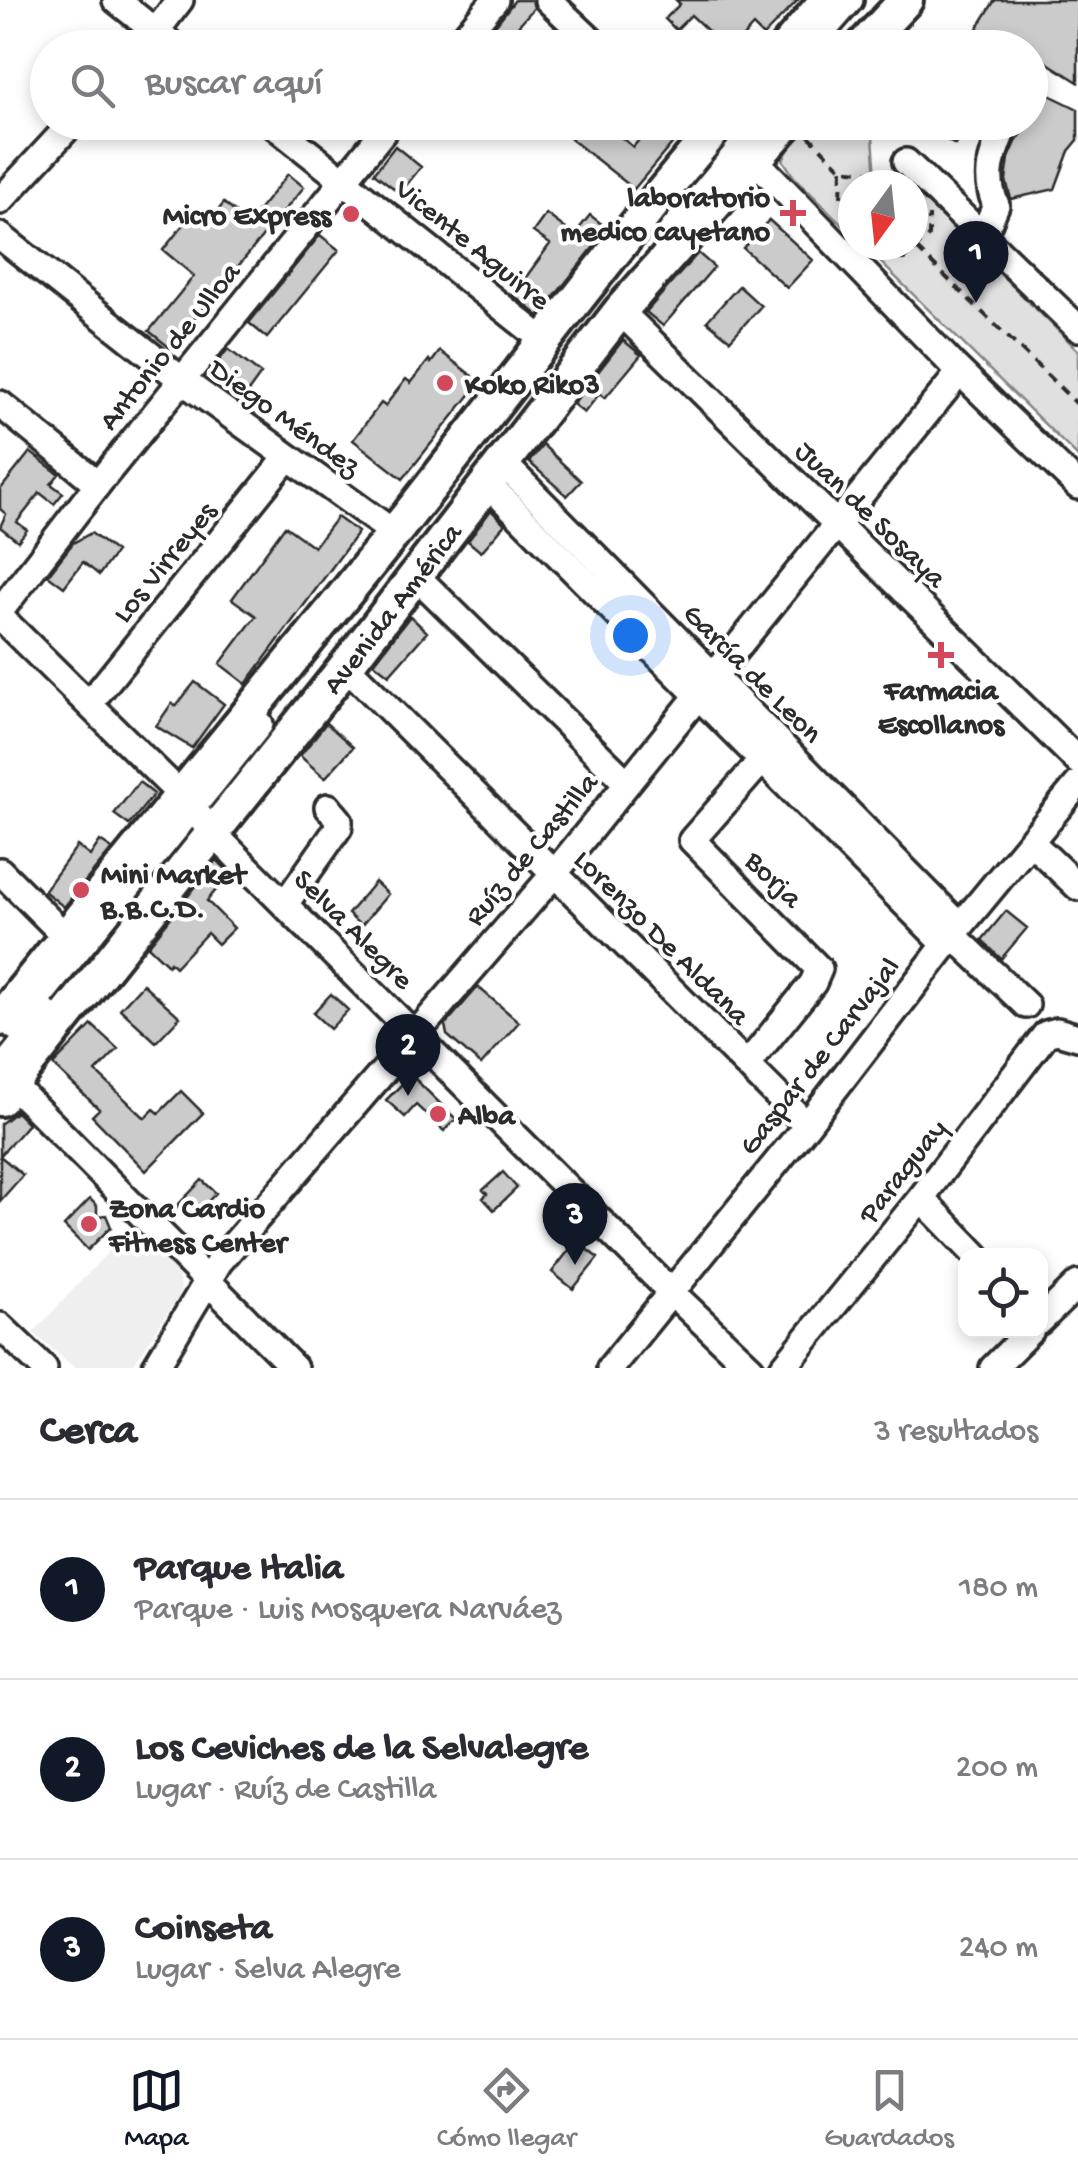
<!DOCTYPE html>
<html lang="es">
<head>
<meta charset="utf-8">
<style>
	:root { --surface:#fff; --page:#f2f2f3; --text:#2b2b33; --muted:#7c7c81; --line:#e1e1e2; --accent:#111827 }
	body { margin:0; font-family:"Gochi Hand",sans-serif; background:var(--page); color:var(--text) }
	.controls { position:absolute; right:30px; bottom:30px; display:grid; overflow:hidden; border-radius:20px; box-shadow:0 5px 15px #0003 }
	.controls button { width:90px; height:90px; display:grid; place-items:center; padding:0; border:0; border-bottom:2px solid var(--line); background:var(--surface); color:var(--text); font:50px sans-serif }
	.compass { position:absolute; left:838px; top:170px; width:90px; height:90px; border-radius:50%; background:var(--surface); box-shadow:0 5px 15px #0003; rotate:195deg }
	.you { position:absolute; left:630px; top:635px; width:35px; height:35px; margin:-25px; border:8px solid #fff; border-radius:50%; background:#1a73e8; box-shadow:0 0 0 15px #1a73e833 }
	.badge { display:grid; place-items:center; width:65px; height:65px; border-radius:50%; background:var(--accent); color:#fff; font-size:32px; font-weight:700 }
	.pin { position:absolute; translate:-50% -82px; filter:drop-shadow(0 2px 5px #0008) }
	.pin::after { content:''; position:absolute; top:52px; width:35px; height:30px; background:inherit; clip-path:polygon(0 0,100% 0,50% 100%) }
	.list { margin:0; padding:0; list-style:none }
	h2 { display:flex; justify-content:space-between; align-items:center; height:130px; margin:0; padding:0 40px; font-size:42px }
	h2 small { font-size:32px; font-weight:400; color:var(--muted) }
	.list li { display:grid; grid-template-columns:65px 1fr auto; gap:30px; align-items:center; box-sizing:border-box; height:180px; padding:0 40px; border-top:2px solid var(--line) }
	.list b { display:block; font-size:38px; white-space:nowrap }
	.list p { margin:0; font-size:32px; white-space:nowrap; color:var(--muted) }
	.list em { font-size:32px; font-style:normal; color:var(--muted) }
	.icon { flex:none; width:55px; height:55px; fill:none; stroke:currentColor; stroke-width:2; stroke-linecap:round; stroke-linejoin:round }
	.map { position:relative; flex:none; width:1078px; height:1368px; overflow:hidden }
	.search { position:absolute; background:var(--surface); box-shadow:0 5px 15px #0003; left:30px; right:30px; top:30px; height:110px; display:flex; align-items:center; gap:25px; box-sizing:border-box; padding:0 35px; border-radius:55px; color:var(--muted); font-size:38px }
	.sheet { height:670px; background:var(--surface) }
	nav { display:flex; justify-content:space-around; align-items:center; box-sizing:border-box; height:140px; border-top:2px solid var(--line); background:var(--surface); font-size:28px; color:var(--muted) }
	nav a { display:grid; justify-items:center; gap:5px }
	nav .on { color:var(--accent) }
	.map>svg:first-child { display:block }
	.built { fill:#efefef }
	.green { fill:#e0e0e0; stroke:#868686; stroke-width:2.5 }
	.building { fill:#cbcbcb; stroke:#2b2b2b; stroke-width:2.5 }
	.lines { fill:none; stroke-linecap:round; stroke-linejoin:round }
	.minor-casing { stroke:#2b2b2b; stroke-width:32 }
	.major-casing { stroke:#2b2b2b; stroke-width:40 }
	.path { stroke:#2b2b2b; stroke-width:4; stroke-dasharray:10 8; stroke-linecap:butt }
	.minor { stroke:#fff; stroke-width:25 }
	.major { stroke:#fff; stroke-width:32 }
	.poi-dot { fill:#d1495b; stroke:#fff; stroke-width:4 }
	.labels { text-anchor:middle; stroke-width:8; stroke-linejoin:round; paint-order:stroke }
	.poi-label { font-size:30px; font-weight:bold; fill:#2b2b2b; stroke:#fff; text-anchor:start }
	.street-label { font-size:30px; fill:#2b2b2b; stroke:#fff }
</style>
</head>
<body>
<div class="map">
<svg width="1078" height="1368" viewBox="0 0 1078 1368">
	<rect width="100%" height="100%" fill="#fff"/>
	<filter id="ink" filterUnits="userSpaceOnUse"><feTurbulence type="fractalNoise" baseFrequency=".01" numOctaves="2"/><feDisplacementMap in="SourceGraphic" scale="20" xChannelSelector="R" yChannelSelector="G"/><feConvolveMatrix kernelMatrix="1 2 1 2 8 2 1 2 1" color-interpolation-filters="sRGB"/></filter>
	<g filter="url(#ink)">
		<path class="built" d="M 132,1226 L 178,1275 L 181,1287 L 179,1296 L 131,1368 L 75,1368 L 33,1333 Z"/>
		<path class="green" d="M 810,123 L 872,123 L 876,178 L 887,185 L 853,185 L 853,235 L 794,177 L 783,160 L 794,139 Z
			M 913,189 L 1078,350 L 1078,457 L 863,245 L 913,245 Z"/>
		<path class="building" d="M 515,0 L 532,0 L 534,8 L 498,48 L 486,37 Z
			M 676,0 L 798,0 L 763,36 L 753,26 L 733,48 L 726,48 L 691,15 L 676,30 L 665,19 L 680,4 Z
			M 995,0 L 1078,0 L 1078,82 L 1030,52 L 1030,48 L 965,48 Z
			M 1041,91 L 1078,109 L 1078,140 L 1069,151 L 1055,189 L 1011,199 L 1006,180 L 1009,158 L 1016,142 L 1030,122 Z
			M 654,122 L 659,122 L 675,140 L 634,189 L 571,139 L 584,124 L 596,133 L 604,123 L 633,147 Z
			M 919,122 L 969,122 L 955,145 Z
			M 395,146 L 421,167 L 400,193 L 374,173 Z
			M 288,174 L 304,187 L 170,348 L 149,331 L 194,276 L 163,250 L 192,214 L 206,225 L 224,203 L 248,223 Z
			M 546,214 L 574,235 L 590,215 L 608,229 L 539,316 L 513,295 L 550,244 L 533,232 Z
			M 769,220 L 813,260 L 787,288 L 743,248 Z
			M 320,235 L 339,250 L 267,338 L 249,323 Z
			M 698,253 L 714,267 L 663,326 L 646,312 Z
			M 739,286 L 761,306 L 730,340 L 707,321 Z
			M 623,340 L 641,355 L 605,398 L 600,393 L 584,413 L 573,404 Z
			M 228,349 L 261,374 L 248,392 L 214,367 Z
			M 440,351 L 480,382 L 403,479 L 353,440 L 381,403 L 385,406 L 406,379 L 411,383 L 429,360 L 431,363 Z
			M 543,445 L 581,481 L 567,496 L 529,462 Z
			M 30,452 L 59,474 L 51,484 L 63,493 L 54,504 L 40,493 L 17,522 L 27,530 L 18,541 L 0,527 L 6,514 L 0,509 L 0,490 Z
			M 491,510 L 505,524 L 481,552 L 468,541 Z
			M 337,517 L 358,532 L 246,684 L 220,664 L 256,616 L 232,599 L 285,526 L 314,547 Z
			M 91,533 L 116,552 L 99,575 L 83,562 L 64,587 L 48,575 L 73,543 Z
			M 410,616 L 427,632 L 389,675 L 374,663 Z
			M 195,682 L 224,704 L 192,748 L 156,726 L 172,703 L 176,706 Z
			M 326,723 L 353,747 L 325,778 L 300,756 Z
			M 139,782 L 154,794 L 129,825 L 114,814 Z
			M 100,841 L 112,849 L 64,907 L 44,891 L 77,846 L 90,856 Z
			M 217,860 L 230,873 L 207,901 L 234,928 L 218,944 L 207,933 L 175,967 L 170,962 L 168,965 L 148,946 Z
			M 375,882 L 388,894 L 361,926 L 348,914 Z
			M 1006,911 L 1027,928 L 1001,959 L 982,940 Z
			M 143,984 L 180,1017 L 156,1042 L 120,1009 Z
			M 478,987 L 519,1022 L 481,1065 L 447,1035 L 445,1025 Z
			M 331,994 L 348,1010 L 330,1029 L 313,1013 Z
			M 92,1025 L 118,1049 L 96,1072 L 145,1118 L 154,1109 L 159,1113 L 181,1091 L 203,1113 L 146,1171 L 92,1116 L 99,1109 L 53,1065 Z
			M 411,1075 L 456,1119 L 444,1131 L 416,1105 L 405,1117 L 386,1100 Z
			M 16,1112 L 28,1124 L 0,1156 L 23,1175 L 0,1201 L 0,1124 Z
			M 503,1172 L 517,1188 L 494,1210 L 483,1198 L 487,1194 L 483,1190 Z
			M 202,1180 L 216,1193 L 191,1219 L 177,1206 Z
			M 90,1199 L 97,1206 L 97,1216 L 106,1215 L 111,1227 L 88,1250 L 64,1226 Z
			M 576,1241 L 598,1258 L 573,1289 L 552,1272 Z"/>
		<g class="lines">
			<defs>
				<path id="minor" d="M 116,0 L 176,48
					M 548,0 L 599,48
					M 143,48 L 180,0
					M 455,48 L 495,0
					M 808,48 L 850,0
					M 270,122 L 542,339
					M 680,122 L 702,144
					M 753,158 L 954,366 L 1078,486
					M 906,162 L 1078,328
					M 0,201 L 73,122
					M 671,232 L 762,122
					M 0,236 L 183,381 L 394,533
					M 983,236 L 996,205 C 982,174 994,152 1006,122
					M 620,311 L 1078,761
					M 0,404 L 98,484
					M 503,463 L 960,926
					M 488,484 L 945,944
					M 416,576 L 627,783
					M 0,611 L 98,484 L 391,122
					M 0,617 L 183,797 L 213,833 L 670,1291 L 751,1368
					M 346,666 L 807,1125
					M 89,704 L 287,458
					M 1031,842 L 1078,887
					M 0,871 L 64,935
					M 285,904 L 339,827 L 339,820 L 328,807
					M 953,935 L 1026,1005
					M 15,1027 L 260,724
					M 747,1065 L 813,983 L 819,969 L 692,840 L 771,750
					M 0,1072 L 47,1014
					M 0,1072 L 294,1368
					M 921,1198 L 977,1256
					M 1040,1321 L 1078,1284
					M 0,1326 L 44,1368
					M 155,1368 L 219,1262 L 554,874 L 960,372
					M 610,1368 L 807,1125 L 953,935 L 1078,784
					M 783,1368 L 921,1198 L 1046,1034 L 1057,1031 L 1078,1037
					M 993,1368 L 1031,1330"/>
				<g id="major">
					<path d="M 786,48 L 827,0"/>
					<path d="M 861,48 L 906,0"/>
					<path d="M 0,1019 C 129,857 262,699 391,537 C 501,399 606,257 721,122"/>
					<path id="s1" d="M 0,1099 L 346,666 L 620,311 L 788,122"/>
				</g>
			</defs>
			<use href="#minor" class="minor-casing"/>
			<use href="#major" class="major-casing"/>
			<path class="path" d="M 808,135 L 842,169 L 870,172 L 870,185
				M 842,169 L 841,199 L 853,201
				M 873,245 L 875,257 L 904,259 L 929,236 L 929,216
				M 917,249 L 1078,405"/>
			<use href="#minor" class="minor"/>
			<use href="#major" class="major"/>
		</g>
	</g>
	<g class="poi-dot">
		<path d="M788 198h10v10h10v10h-10v10h-10v-10h-10v-10h10z"/>
		<circle cx="351" cy="214" r="10"/>
		<circle cx="445" cy="383" r="10"/>
		<path d="M936 640h10v10h10v10h-10v10h-10v-10h-10v-10h10z"/>
		<circle cx="81" cy="890" r="10"/>
		<circle cx="438" cy="1114" r="10"/>
		<circle cx="89" cy="1224" r="10"/>
	</g>
	<g class="labels">
		<g class="poi-label">
			<text x="770" y="206" text-anchor="end">laboratorio<tspan x="770" dy="34">medico cayetano</tspan></text>
			<text x="331" y="224" text-anchor="end">Micro Express</text>
			<text x="465" y="393">Koko Riko3</text>
			<text x="941" y="699" text-anchor="middle">Farmacia<tspan x="941" dy="34">Escollanos</tspan></text>
			<text x="101" y="883">Mini Market<tspan x="101" dy="34">B.B.C.D.</tspan></text>
			<text x="458" y="1124">Alba</text>
			<text x="109" y="1217">Zona Cardio<tspan x="109" dy="34">Fitness Center</tspan></text>
		</g>
		<g class="street-label">
			<text transform="translate(474 243) rotate(39)" y="10">Vicente Aguirre</text>
			<text transform="translate(168 345) rotate(-51)" y="10">Antonio de Ulloa</text>
			<text transform="translate(286 416) rotate(36)" y="10">Diego Méndez</text>
			<text transform="translate(872 513) rotate(44)" y="10">Juan de Sosaya</text>
			<text transform="translate(163 561) rotate(-51)" y="10">Los Virreyes</text>
			<text dy="10" stroke="none"><textPath href="#s1" startOffset="628">Avenida América</textPath></text>
			<text transform="translate(754 672) rotate(45)" y="10">García de Leon</text>
			<text transform="translate(530 848) rotate(-50)" y="10">Ruíz de Castilla</text>
			<text transform="translate(775 878) rotate(45)" y="10">Borja</text>
			<text transform="translate(355 928) rotate(45)" y="10">Selva Alegre</text>
			<text transform="translate(663 936) rotate(45)" y="10">Lorenzo De Aldana</text>
			<text transform="translate(818 1055) rotate(-52)" y="10">Gaspar de Carvajal</text>
			<text transform="translate(901 1170) rotate(-52)" y="10">Paraguay</text>
		</g>
	</g>
</svg>
<div class="controls">
<button><svg class="icon" aria-label="locate" viewBox="0 0 24 24"><circle cx="12" cy="12" r="6"/><path d="M12 2v4M12 18v4M2 12h4M18 12h4"/></svg></button>
</div>
<svg class="compass" viewBox="-18 -18 36 36"><path d="M0-13l5 13h-10z" fill="#e53935"/><path d="M0 13l5-13h-10z" fill="#7c7c81"/></svg>
<div class="you"></div>
<div class="pin badge" style="left:976px;top:303px">1</div>
<div class="pin badge" style="left:408px;top:1096px">2</div>
<div class="pin badge" style="left:575px;top:1265px">3</div>
<div class="search"><svg class="icon" aria-label="search" viewBox="0 0 24 24"><circle cx="10" cy="10" r="6"/><path d="M15 15l6 6"/></svg>Buscar aquí</div>
</div>
<section class="sheet">
<h2>Cerca<small>3 resultados</small></h2>
<ul class="list">
<li><span class="badge">1</span><div><b>Parque Italia</b><p>Parque · Luis Mosquera Narváez</p></div><em>180 m</em></li>
<li><span class="badge">2</span><div><b>Los Ceviches de la Selvalegre</b><p>Lugar · Ruíz de Castilla</p></div><em>200 m</em></li>
<li><span class="badge">3</span><div><b>Coinseta</b><p>Lugar · Selva Alegre</p></div><em>240 m</em></li>
</ul>
</section>
<nav>
<a class="on"><svg class="icon" aria-label="map" viewBox="0 0 24 24"><path d="M3 6l6-2 6 2 6-2v14l-6 2-6-2-6 2zM9 4v14M15 6v14"/></svg>Mapa</a>
<a><svg class="icon" aria-label="directions" viewBox="0 0 24 24"><path d="M12 3l9 9-9 9-9-9zM9 14v-3h6M13 9l2 2-2 2"/></svg>Cómo llegar</a>
<a><svg class="icon" aria-label="saved" viewBox="0 0 24 24"><path d="M7 4h10v16l-5-4-5 4z"/></svg>Guardados</a>
</nav>
</body>
</html>
